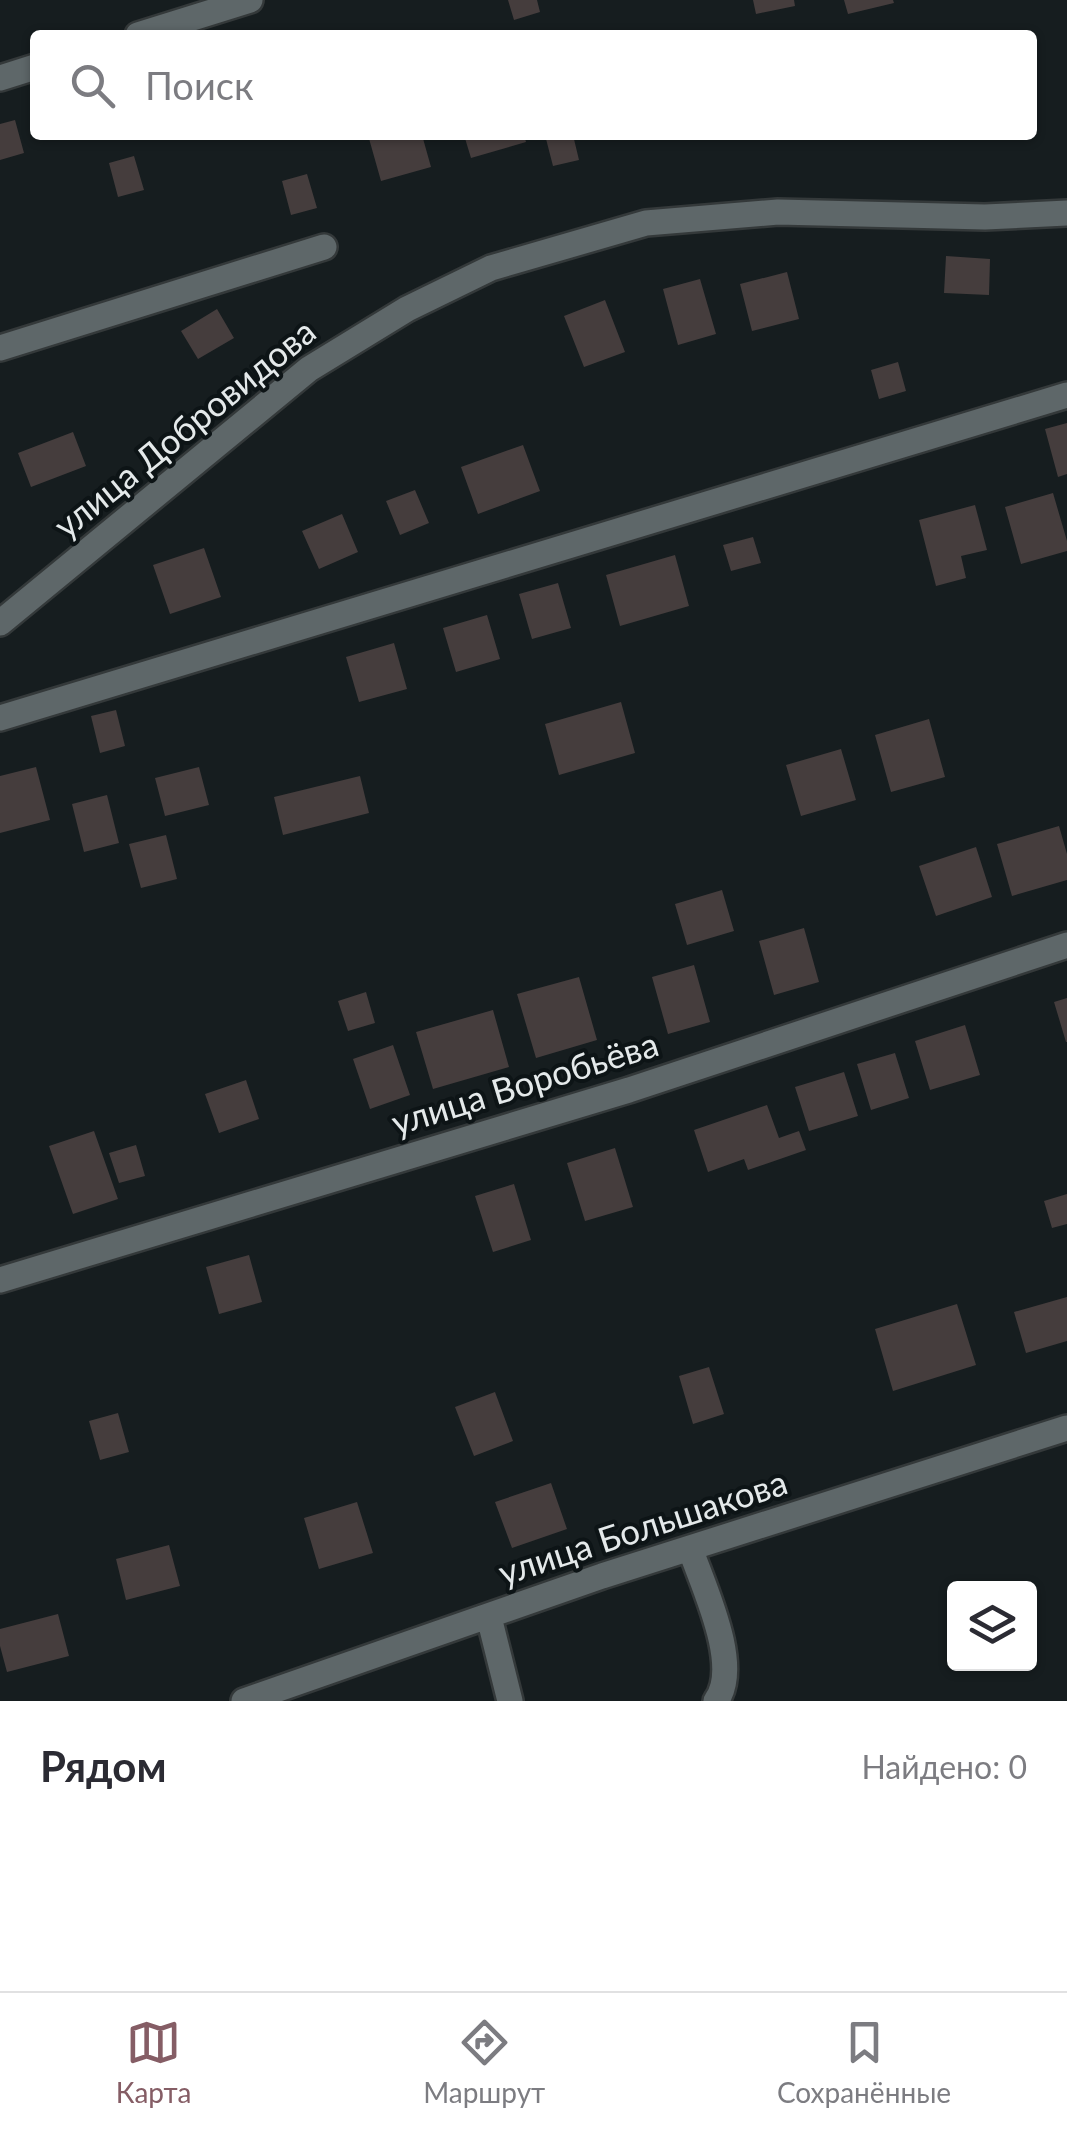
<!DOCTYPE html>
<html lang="ru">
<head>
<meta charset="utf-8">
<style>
	:root { --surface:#fff; --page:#f2f2f3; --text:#2b2b33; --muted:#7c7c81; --line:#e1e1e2; --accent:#855d65 }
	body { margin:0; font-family:Lato,sans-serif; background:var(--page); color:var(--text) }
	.controls { position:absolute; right:30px; bottom:30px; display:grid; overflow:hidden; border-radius:10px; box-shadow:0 2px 8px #0004 }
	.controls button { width:90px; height:90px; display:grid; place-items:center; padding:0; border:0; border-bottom:2px solid var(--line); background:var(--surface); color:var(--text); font:50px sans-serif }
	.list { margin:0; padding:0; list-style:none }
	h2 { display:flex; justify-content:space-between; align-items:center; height:130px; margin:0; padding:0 40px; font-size:42px }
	h2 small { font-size:32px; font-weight:400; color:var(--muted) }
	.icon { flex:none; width:55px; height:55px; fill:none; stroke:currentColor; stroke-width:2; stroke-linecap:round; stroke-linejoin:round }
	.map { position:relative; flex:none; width:1067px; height:1701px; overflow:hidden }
	.search { position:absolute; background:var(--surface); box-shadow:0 2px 8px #0004; left:30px; right:30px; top:30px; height:110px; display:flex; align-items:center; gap:25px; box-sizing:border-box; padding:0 35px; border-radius:10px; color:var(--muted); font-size:38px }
	.sheet { height:290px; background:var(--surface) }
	nav { display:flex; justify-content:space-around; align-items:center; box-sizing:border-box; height:140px; border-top:2px solid var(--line); background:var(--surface); font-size:28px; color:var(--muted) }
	nav a { display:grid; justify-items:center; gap:5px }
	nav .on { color:var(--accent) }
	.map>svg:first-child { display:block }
	.building { fill:#453d3d }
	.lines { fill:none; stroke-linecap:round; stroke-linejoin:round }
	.minor-casing { stroke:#34393a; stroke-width:30 }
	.minor { stroke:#5e6769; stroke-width:25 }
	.labels { text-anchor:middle; stroke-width:8; stroke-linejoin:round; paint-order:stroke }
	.street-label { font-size:35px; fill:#e4e9ea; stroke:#0d1416 }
</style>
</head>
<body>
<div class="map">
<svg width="1067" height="1701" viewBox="0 0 1067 1701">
	<rect width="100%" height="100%" fill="#161d1f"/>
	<path class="building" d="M 508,0 L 537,0 L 540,12 L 514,20 Z
		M 753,0 L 794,0 L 795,6 L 756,14 Z
		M 844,0 L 893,0 L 894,3 L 848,14 Z
		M 15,120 L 24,153 L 0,160 L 0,124 Z
		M 368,135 L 422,135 L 431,167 L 381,181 Z
		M 464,135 L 524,135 L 526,142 L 471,158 Z
		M 545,135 L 573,135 L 579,160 L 553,166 Z
		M 134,156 L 144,190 L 118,197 L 109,163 Z
		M 307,174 L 317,208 L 291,215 L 282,181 Z
		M 946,256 L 990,259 L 989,295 L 944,293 Z
		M 787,272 L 799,319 L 752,331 L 740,284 Z
		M 700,279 L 716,334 L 678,345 L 663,289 Z
		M 605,300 L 625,352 L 584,367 L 564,316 Z
		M 217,309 L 234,338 L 198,359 L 181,331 Z
		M 898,362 L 906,391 L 879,399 L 871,370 Z
		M 1067,423 L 1067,474 L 1058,477 L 1045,429 Z
		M 73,432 L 86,466 L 31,487 L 18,453 Z
		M 523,445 L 540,491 L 478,514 L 461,467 Z
		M 415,490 L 429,523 L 400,535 L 386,501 Z
		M 1053,493 L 1067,541 L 1067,551 L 1021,564 L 1005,507 Z
		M 975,505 L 987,550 L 961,556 L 966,578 L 936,586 L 919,520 Z
		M 342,514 L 358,552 L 319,569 L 302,531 Z
		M 753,537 L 761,563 L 731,571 L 723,545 Z
		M 204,548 L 221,597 L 170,614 L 153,565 Z
		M 675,555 L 689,606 L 620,626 L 606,575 Z
		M 558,583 L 571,628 L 532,639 L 519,594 Z
		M 487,615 L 500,659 L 456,672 L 443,628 Z
		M 394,643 L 407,689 L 359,702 L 346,657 Z
		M 621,702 L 635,753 L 559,775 L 545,724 Z
		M 116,710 L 125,746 L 100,753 L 91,716 Z
		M 929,719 L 945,777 L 891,792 L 875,735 Z
		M 841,749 L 856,800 L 801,816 L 786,765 Z
		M 36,767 L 50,820 L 0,833 L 0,776 Z
		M 199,767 L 209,805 L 165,816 L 155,778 Z
		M 360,776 L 369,813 L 283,835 L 274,797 Z
		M 107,795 L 119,843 L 84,852 L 72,804 Z
		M 1059,826 L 1067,854 L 1067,880 L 1012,896 L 997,844 Z
		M 166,835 L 177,879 L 141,888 L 129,844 Z
		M 976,847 L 992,897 L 936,916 L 919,866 Z
		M 722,890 L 734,931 L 687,945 L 675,904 Z
		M 804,928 L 819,982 L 774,995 L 759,941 Z
		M 694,965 L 710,1022 L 668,1034 L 652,977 Z
		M 579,977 L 597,1040 L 536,1058 L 517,994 Z
		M 366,992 L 375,1023 L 348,1031 L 338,1001 Z
		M 1067,998 L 1067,1042 L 1066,1042 L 1054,1002 Z
		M 493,1010 L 509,1067 L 433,1089 L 416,1032 Z
		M 965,1025 L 980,1075 L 930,1090 L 915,1041 Z
		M 393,1045 L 410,1095 L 370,1109 L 353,1059 Z
		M 895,1053 L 909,1098 L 871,1110 L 857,1064 Z
		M 844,1072 L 858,1116 L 809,1131 L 795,1087 Z
		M 246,1080 L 259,1119 L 219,1133 L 205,1094 Z
		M 767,1105 L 779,1138 L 799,1131 L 806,1150 L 748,1170 L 744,1159 L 708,1172 L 694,1130 Z
		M 94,1131 L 118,1199 L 73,1214 L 49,1146 Z
		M 136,1145 L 145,1176 L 119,1183 L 109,1153 Z
		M 615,1148 L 633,1207 L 585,1221 L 567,1163 Z
		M 514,1184 L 531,1240 L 493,1252 L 475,1196 Z
		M 1067,1194 L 1067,1224 L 1052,1228 L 1044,1201 Z
		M 249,1255 L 262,1302 L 219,1314 L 206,1267 Z
		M 1067,1297 L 1067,1341 L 1026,1353 L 1014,1312 Z
		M 957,1304 L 976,1365 L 893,1391 L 875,1329 Z
		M 709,1367 L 724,1414 L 693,1424 L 679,1376 Z
		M 495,1392 L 513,1441 L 474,1456 L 455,1407 Z
		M 118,1413 L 129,1452 L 100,1460 L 89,1421 Z
		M 551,1483 L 567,1529 L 512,1548 L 495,1502 Z
		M 357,1502 L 373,1553 L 319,1569 L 304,1518 Z
		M 169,1545 L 180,1586 L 126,1600 L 116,1559 Z
		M 58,1614 L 69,1656 L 7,1672 L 0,1646 L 0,1629 Z"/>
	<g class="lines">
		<defs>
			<path id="minor" d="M 138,35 L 250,0
				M 0,78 L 35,67
				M 0,348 L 324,247
				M 0,623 L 309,369 L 407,309 L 491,268 L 646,223 L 778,212 L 985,217 L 1067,213
				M 0,718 L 1067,395
				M 0,1280 L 629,1090 L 1067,945
				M 690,1548 C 703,1586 742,1666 716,1701
				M 489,1617 L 510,1701
				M 244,1701 L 602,1576 L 1067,1428"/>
		</defs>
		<use href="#minor" class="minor-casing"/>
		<use href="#minor" class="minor"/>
	</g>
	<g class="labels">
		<g class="street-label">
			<text transform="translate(185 429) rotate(-39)" y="12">улица Добровидова</text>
			<text transform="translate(525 1084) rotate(-17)" y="12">улица Воробьёва</text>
			<text transform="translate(643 1528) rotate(-18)" y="12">улица Большакова</text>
		</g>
	</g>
</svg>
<div class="controls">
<button><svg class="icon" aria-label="layers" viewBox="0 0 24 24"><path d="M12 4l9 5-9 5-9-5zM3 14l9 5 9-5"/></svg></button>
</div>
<div class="search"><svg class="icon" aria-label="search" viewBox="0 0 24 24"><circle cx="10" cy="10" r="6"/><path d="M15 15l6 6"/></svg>Поиск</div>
</div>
<section class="sheet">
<h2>Рядом<small>Найдено: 0</small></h2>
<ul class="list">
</ul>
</section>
<nav>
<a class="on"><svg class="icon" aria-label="map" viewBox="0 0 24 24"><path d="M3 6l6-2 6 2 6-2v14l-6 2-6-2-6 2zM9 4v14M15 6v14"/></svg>Карта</a>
<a><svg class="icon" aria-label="directions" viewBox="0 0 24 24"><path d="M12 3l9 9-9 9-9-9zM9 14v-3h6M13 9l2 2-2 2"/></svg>Маршрут</a>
<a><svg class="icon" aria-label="saved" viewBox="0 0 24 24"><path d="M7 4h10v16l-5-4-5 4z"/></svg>Сохранённые</a>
</nav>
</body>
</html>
